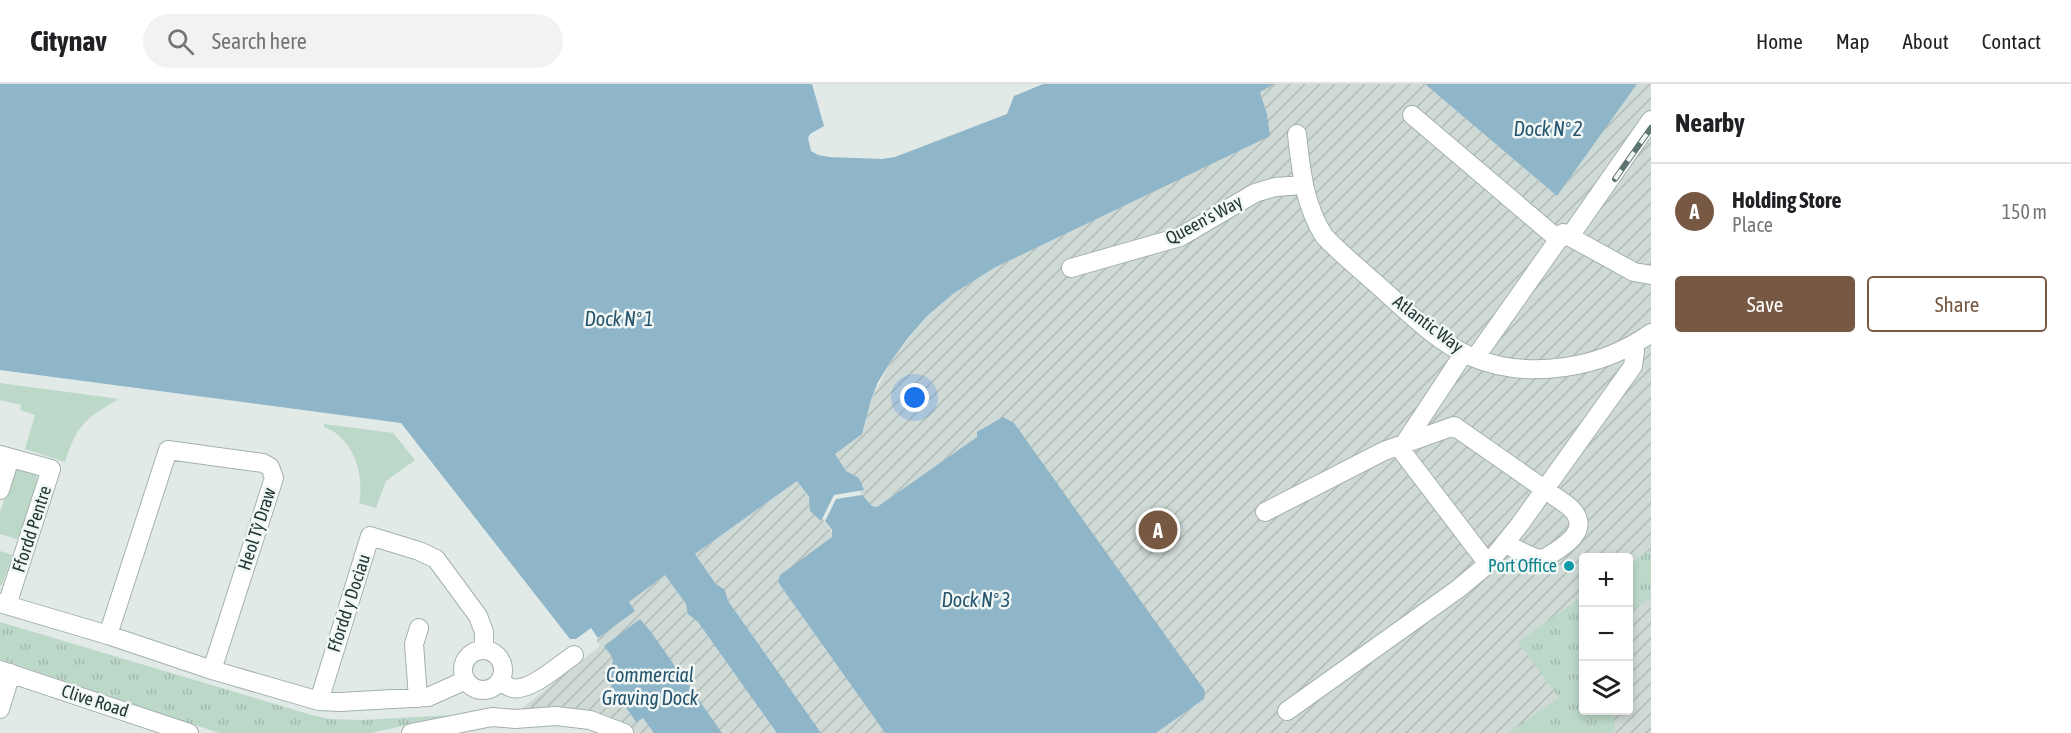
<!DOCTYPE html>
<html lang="en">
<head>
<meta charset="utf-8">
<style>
	:root { --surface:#fff; --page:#f2f2f2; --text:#202124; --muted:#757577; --line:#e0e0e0; --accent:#775842 }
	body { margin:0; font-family:"Asap Condensed",sans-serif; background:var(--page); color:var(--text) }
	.controls { position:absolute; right:18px; bottom:18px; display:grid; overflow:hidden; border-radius:6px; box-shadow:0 3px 9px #0003 }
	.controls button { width:54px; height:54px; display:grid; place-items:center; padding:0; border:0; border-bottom:2px solid var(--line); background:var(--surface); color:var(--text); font:30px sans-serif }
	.you { position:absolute; left:915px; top:314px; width:21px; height:21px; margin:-15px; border:4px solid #fff; border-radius:50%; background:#1a73e8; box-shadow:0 0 0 9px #1a73e833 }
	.badge { display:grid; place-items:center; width:39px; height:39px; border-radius:50%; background:var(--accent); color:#fff; font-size:20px; font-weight:700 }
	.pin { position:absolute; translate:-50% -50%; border:3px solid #fff; box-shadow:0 2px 6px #0006 }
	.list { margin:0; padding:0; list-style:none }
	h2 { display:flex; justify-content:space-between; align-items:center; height:78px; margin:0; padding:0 24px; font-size:26px }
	h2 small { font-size:20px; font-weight:400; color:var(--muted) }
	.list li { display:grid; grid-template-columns:39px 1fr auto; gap:18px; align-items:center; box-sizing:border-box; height:96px; padding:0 24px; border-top:2px solid var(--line) }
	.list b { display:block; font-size:22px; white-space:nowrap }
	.list p { margin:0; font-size:20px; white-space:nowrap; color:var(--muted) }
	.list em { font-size:20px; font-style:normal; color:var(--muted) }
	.actions { display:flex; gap:12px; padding:18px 24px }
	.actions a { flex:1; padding:14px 0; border:2px solid var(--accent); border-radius:6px; text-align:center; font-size:21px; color:var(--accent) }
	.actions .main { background:var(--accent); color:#fff }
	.icon { flex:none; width:33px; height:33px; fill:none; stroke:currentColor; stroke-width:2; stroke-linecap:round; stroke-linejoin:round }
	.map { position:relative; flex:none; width:1651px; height:649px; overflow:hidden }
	header { display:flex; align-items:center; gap:36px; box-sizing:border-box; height:84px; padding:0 30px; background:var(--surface); border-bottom:2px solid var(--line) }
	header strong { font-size:28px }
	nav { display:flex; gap:33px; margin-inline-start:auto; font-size:21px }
	.search { width:420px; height:54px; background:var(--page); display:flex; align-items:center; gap:15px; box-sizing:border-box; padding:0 21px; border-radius:33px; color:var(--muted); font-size:22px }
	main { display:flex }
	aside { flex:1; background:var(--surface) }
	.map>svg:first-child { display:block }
	.industrial { fill:url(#industrial-furrows); fill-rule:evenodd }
	.grass { fill:url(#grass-tufts) }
	.park { fill:#bcd8c9 }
	.water { fill:#8fb5c9 }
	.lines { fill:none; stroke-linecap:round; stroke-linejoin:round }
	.minor-casing { stroke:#a4b1ae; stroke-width:20 }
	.minor { stroke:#fff; stroke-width:18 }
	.rail-casing { stroke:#5e7472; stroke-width:6 }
	.rail { stroke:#f1f7f5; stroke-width:4; stroke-dasharray:11; stroke-linecap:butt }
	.culture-dot { fill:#0f9aa8; stroke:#f1f7f5; stroke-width:2 }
	.labels { text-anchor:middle; stroke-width:5; stroke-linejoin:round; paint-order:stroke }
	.street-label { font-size:18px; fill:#233836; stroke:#f1f7f5 }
	.culture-label { font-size:18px; fill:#0d838f; stroke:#f1f7f5; text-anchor:end }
	.water-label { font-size:20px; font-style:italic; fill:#25546d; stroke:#f1f7f5 }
</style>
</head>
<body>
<header>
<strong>Citynav</strong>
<div class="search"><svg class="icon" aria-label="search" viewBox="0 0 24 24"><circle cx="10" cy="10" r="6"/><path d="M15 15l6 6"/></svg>Search here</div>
<nav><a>Home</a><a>Map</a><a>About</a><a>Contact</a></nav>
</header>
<main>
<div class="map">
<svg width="1651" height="649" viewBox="0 0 1651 649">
	<defs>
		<pattern id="industrial-furrows" width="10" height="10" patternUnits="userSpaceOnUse" patternTransform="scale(1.5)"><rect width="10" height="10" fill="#cfd9d6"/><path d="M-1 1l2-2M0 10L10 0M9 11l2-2" fill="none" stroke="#b1bbb8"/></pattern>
		<pattern id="grass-tufts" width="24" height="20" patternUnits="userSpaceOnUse" patternTransform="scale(1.5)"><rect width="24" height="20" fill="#bcd8c9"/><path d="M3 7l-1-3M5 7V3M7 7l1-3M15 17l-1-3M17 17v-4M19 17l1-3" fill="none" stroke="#a1baad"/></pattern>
	</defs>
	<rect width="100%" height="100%" fill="#e1eae7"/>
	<path class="industrial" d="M 1275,0 L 1425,0 L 1557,112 L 1637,0 L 1651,0 L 1651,649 L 1156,649 L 1204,615 L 1003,333 L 977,348 L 977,353 L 877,423 L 872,422 L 862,411 L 835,370 L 862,350 L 871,316 L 891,277 L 927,232 L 953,210 L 994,184 L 1269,52 L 1267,30 L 1260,7 ZM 1584,474 L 1628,474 L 1628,626 L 1584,626 Z
		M 797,397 L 833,450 L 832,453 L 778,498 L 885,649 L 632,649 L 516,629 L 600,562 L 596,555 L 635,527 L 629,518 L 665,491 L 698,537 L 728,516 L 695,470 Z"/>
	<path class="grass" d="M 1651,465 L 1651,514 L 1629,529 L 1629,480 Z
		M 1583,512 L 1584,626 L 1613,627 L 1615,646 L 1610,649 L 1508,649 L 1559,614 L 1518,558 Z
		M 0,538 L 312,631 L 330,635 L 362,636 L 452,631 L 371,649 L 219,649 L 0,575 Z"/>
	<path class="park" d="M 0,299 L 112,314 L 119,315 C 85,334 77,341 65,378 L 25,365 L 35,331 L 20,326 L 21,321 L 0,316 Z
		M 324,340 L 393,349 L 415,376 L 386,397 L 376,424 L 359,419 C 365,390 353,353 324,343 Z
		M 15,384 L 35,390 L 39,397 L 20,456 L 0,450 L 0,428 Z
		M 0,467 L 13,471 L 2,501 L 0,501 Z"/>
	<path class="water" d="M 0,0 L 812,0 L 824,42 L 810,50 L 808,54 L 811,67 L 818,71 L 829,73 L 882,75 L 895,73 L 1007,30 L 1014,12 L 1043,0 L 1275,0 L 1260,8 L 1267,30 L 1270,52 L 994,184 L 953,210 L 927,232 L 908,254 L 891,277 L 878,298 L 871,316 L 862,350 L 835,370 L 846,387 L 859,394 L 864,406 L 834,411 L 821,437 L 810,427 L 809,413 L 797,397 L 695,470 L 716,500 L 725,506 L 728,517 L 821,649 L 777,649 L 698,538 L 688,530 L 686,520 L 665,491 L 629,518 L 635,527 L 598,554 L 591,544 L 576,555 L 570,555 L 401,339 L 0,286 Z
		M 1425,0 L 1637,0 L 1557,112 Z
		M 1003,333 L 1014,339 L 1205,607 L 1204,615 L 1156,649 L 885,649 L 778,498 L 780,491 L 832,453 L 832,446 L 825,437 L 836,415 L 862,411 L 872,422 L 877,423 L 977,353 L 977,348 Z
		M 640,535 L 651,548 L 722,649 L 654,649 L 643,634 L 636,638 L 603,589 C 618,578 614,575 604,562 Z"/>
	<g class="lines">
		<defs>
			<path id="minor" d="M 1412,31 L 1559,156
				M 1297,50 C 1301,86 1304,120 1324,152 C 1342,171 1362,187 1381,204 C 1410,230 1437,258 1472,273 C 1529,297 1602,284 1651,249
				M 1570,152 L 1651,36
				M 1071,184 L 1180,153 L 1255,109 L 1275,103 L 1303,101
				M 1475,274 L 1563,149 L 1634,188 L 1651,191
				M 1404,360 L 1464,269
				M 1398,362 L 1488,480
				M 0,371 L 51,385 L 7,521
				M 0,406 L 10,374
				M 1265,428 L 1384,367 L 1454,342 L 1567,421 C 1596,444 1564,463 1543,475 L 1535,474 L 1505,460
				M 0,519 L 108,551 L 212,586 L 319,617 L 340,618 L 428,613 L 466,596
				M 108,551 L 168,366 L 263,379 L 270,383 L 274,394 L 212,586
				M463 586a20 20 0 1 1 40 0a20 20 0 1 1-40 0Z
				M 0,586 L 189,649
				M 500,596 C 503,599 507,603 512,604 C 530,608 559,581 574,571
				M 418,614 L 414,560 L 419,544
				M 319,617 L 370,452 L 419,467 L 436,475 L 478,532 L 484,548 L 484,566
				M 0,625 L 11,589
				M 1287,627 L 1458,505 L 1488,480 L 1520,440 L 1633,282 L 1635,267 L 1633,261
				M 411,649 L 492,633 L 515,635 L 556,632 L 590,636 L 624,649"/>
		</defs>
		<use href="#minor" class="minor-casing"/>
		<use href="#minor" class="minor"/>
		<defs>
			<path id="rail" d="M 1615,95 L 1651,44"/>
		</defs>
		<use href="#rail" class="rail-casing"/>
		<use href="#rail" class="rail"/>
	</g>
	<circle class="culture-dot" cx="1569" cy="482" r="6"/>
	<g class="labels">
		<g class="street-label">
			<text transform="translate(1204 136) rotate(-28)" y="6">Queen's Way</text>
			<text transform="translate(1428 240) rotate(37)" y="6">Atlantic Way</text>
			<text transform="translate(32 445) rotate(-72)" y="6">Ffordd Pentre</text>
			<text transform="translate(257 445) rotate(-72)" y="6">Heol Tŷ Draw</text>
			<text transform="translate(349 519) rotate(-72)" y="6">Ffordd y Dociau</text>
			<text transform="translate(95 617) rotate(18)" y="6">Clive Road</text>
		</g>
		<g class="culture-label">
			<text x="1557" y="488">Port Office</text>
		</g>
		<g class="water-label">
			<text x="1548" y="52">Dock Nº 2</text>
			<text x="619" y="242">Dock Nº 1</text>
			<text x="976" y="523">Dock Nº 3</text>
			<text x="650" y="598">Commercial<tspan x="650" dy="23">Graving Dock</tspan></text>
		</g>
	</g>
</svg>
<div class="controls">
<button>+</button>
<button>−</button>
<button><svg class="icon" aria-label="layers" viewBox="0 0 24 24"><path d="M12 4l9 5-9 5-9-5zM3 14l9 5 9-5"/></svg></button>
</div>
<div class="you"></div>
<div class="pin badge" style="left:1158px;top:446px">A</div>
</div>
<aside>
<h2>Nearby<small></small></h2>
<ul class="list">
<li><span class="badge">A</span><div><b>Holding Store</b><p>Place</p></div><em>150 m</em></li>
</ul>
<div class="actions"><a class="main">Save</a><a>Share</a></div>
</aside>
</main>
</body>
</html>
